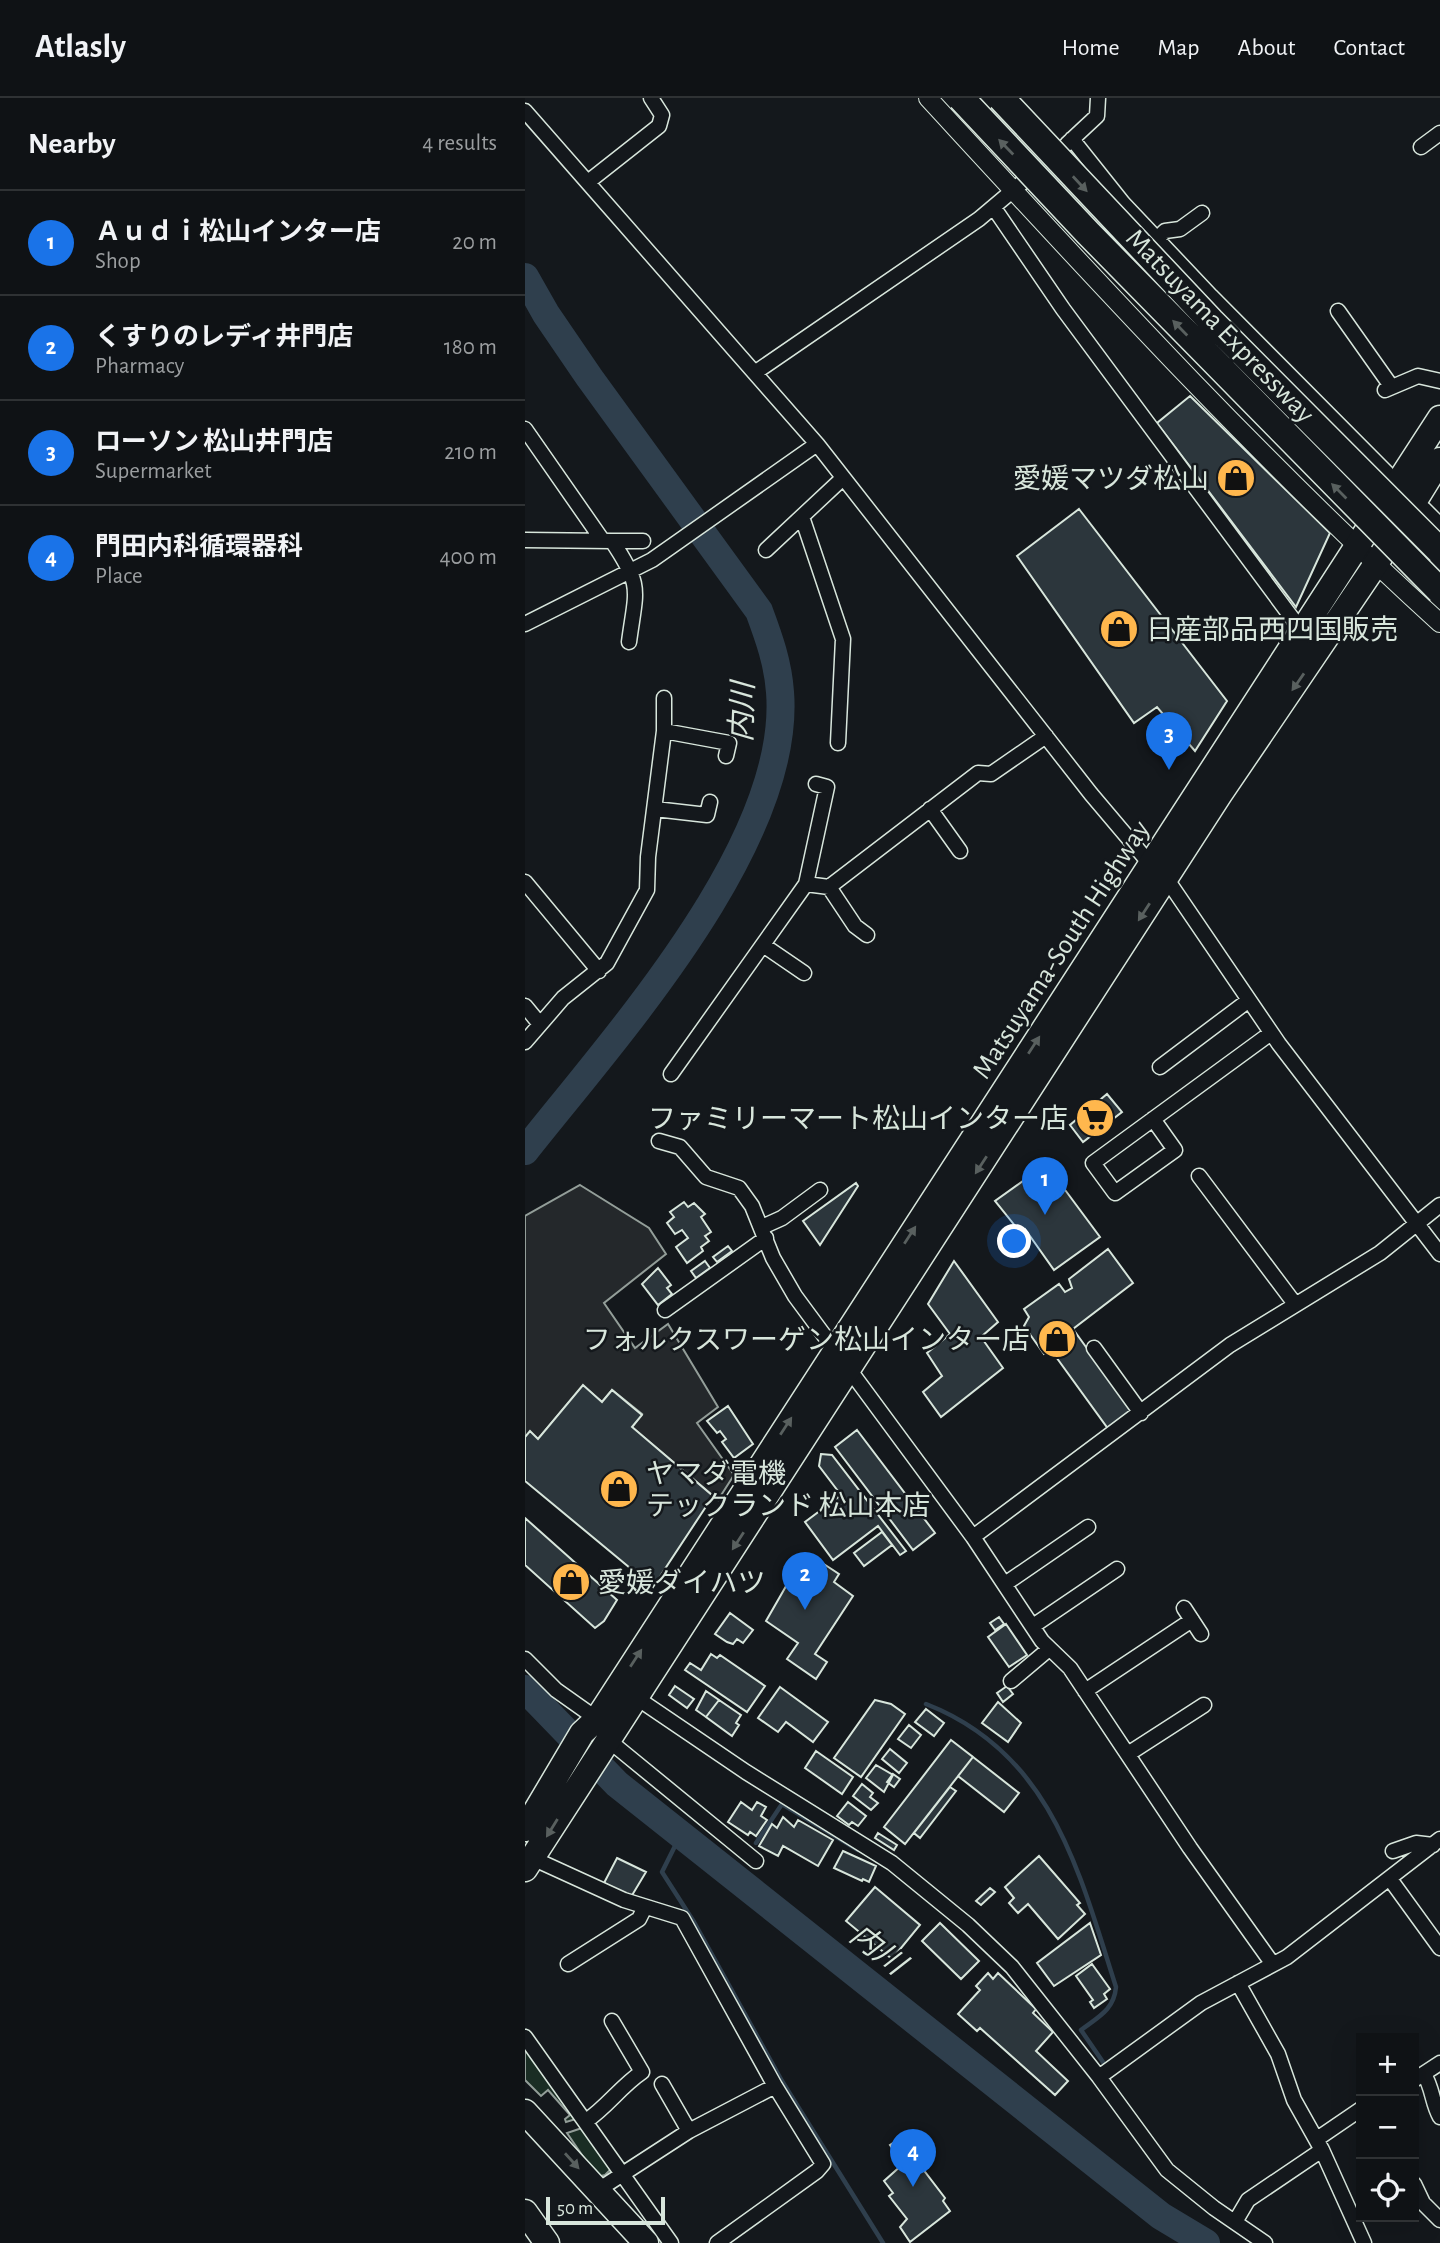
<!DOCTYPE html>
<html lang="en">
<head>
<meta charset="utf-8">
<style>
	:root { --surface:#0f1215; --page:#181b1e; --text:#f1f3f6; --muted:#9b9ea0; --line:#2f3234; --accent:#1a73e8 }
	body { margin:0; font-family:"Alegreya Sans","Noto Sans JP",sans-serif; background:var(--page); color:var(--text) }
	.controls { position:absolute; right:21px; bottom:21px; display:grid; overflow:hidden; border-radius:0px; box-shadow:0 7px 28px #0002 }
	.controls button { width:63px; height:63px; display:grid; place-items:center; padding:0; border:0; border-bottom:2px solid var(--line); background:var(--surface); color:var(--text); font:35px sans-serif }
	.scale { position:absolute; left:21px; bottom:18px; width:119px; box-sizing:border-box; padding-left:7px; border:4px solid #d8e6dc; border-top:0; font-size:19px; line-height:24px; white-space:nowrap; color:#d8e6dc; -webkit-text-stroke:5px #14181c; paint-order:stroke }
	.you { position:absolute; left:490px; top:1144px; width:24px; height:24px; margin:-18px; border:5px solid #fff; border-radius:50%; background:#1a73e8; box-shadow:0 0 0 10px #1a73e833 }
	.badge { display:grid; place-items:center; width:46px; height:46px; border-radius:50%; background:var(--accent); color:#fff; font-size:23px; font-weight:700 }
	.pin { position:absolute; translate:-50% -58px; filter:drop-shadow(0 2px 4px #0008) }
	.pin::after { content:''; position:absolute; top:37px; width:24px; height:21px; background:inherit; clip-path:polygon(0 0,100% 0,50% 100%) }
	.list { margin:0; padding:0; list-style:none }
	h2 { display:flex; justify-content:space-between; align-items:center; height:91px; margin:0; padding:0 28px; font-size:30px }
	h2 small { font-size:23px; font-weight:400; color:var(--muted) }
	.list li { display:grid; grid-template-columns:46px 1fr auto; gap:21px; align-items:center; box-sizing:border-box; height:105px; padding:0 28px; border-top:2px solid var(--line) }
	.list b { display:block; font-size:26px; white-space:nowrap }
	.list p { margin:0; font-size:23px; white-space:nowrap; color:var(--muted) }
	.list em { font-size:23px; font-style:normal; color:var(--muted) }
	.icon { flex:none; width:38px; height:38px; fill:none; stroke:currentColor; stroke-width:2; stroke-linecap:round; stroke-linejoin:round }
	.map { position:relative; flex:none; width:915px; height:2145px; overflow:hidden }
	header { display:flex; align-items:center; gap:42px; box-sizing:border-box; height:98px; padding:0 35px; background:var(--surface); border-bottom:2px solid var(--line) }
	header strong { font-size:33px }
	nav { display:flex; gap:38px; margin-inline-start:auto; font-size:24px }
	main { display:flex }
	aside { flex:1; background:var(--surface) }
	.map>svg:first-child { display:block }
	.green { fill:#1a2d24; stroke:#939e99; stroke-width:2 }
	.parking { fill:#24282b; stroke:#939e99; stroke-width:2 }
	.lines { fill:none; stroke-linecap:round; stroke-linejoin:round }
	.stream { stroke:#2f3f4d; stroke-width:4.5 }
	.river { stroke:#2f3f4d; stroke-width:28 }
	.building { fill:#2c363c; stroke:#d8e6dc; stroke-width:2 }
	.minor-casing { stroke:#d8e6dc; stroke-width:17 }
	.tertiary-casing { stroke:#d8e6dc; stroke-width:20 }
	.trunk-casing { stroke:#d8e6dc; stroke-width:27 }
	.minor { stroke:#14181c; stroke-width:14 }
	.tertiary { stroke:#14181c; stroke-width:18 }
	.trunk { stroke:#14181c; stroke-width:24 }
	.motorway-bridge-casing { stroke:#d8e6dc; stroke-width:29; stroke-linecap:butt }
	.motorway-bridge { stroke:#14181c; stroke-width:26 }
	.oneway { fill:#59605f }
	.labels { text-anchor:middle; stroke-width:5; stroke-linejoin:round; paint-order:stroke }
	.street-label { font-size:28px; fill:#d8e6dc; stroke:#14181c }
	.poi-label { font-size:28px; fill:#d8e6dc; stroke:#14181c; text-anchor:end }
	.water-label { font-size:30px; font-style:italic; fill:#d8e6dc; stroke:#14181c }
</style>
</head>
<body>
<header>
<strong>Atlasly</strong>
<nav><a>Home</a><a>Map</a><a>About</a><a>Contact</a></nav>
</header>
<main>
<aside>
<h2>Nearby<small>4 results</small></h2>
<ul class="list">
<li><span class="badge">1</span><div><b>Ａｕｄｉ松山インター店</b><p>Shop</p></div><em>20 m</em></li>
<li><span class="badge">2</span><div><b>くすりのレディ井門店</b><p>Pharmacy</p></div><em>180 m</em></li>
<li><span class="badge">3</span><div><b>ローソン 松山井門店</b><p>Supermarket</p></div><em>210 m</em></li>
<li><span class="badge">4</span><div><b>門田内科循環器科</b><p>Place</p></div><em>400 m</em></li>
</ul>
</aside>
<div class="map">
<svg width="915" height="2145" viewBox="0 0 915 2145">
	<rect width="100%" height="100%" fill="#14181c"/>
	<path class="green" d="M 0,1951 L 5,1956 L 51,2021 L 41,2024 L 40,2021 L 45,2017 L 23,1992 L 16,1998 L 0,1982 Z
		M 57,2030 L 86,2071 L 80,2077 L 72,2079 L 42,2035 Z"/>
	<path class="parking" d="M 55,1087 L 124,1130 L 141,1156 L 79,1205 L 110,1250 L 143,1226 L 193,1309 L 172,1325 L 209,1377 L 193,1402 L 107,1329 L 117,1316 L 87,1292 L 77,1304 L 58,1288 L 13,1341 L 5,1334 L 0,1339 L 0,1118 Z"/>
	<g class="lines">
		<path class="stream" d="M 401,1606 C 527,1655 554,1774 591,1889 C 589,1912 573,1919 556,1932 L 580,1967
			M 156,1736 L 137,1774 L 169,1824 L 257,1983 L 358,2145
			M 231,1745 L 257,1706 L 333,1752"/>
		<path class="river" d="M 0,179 L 21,216 L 64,279 L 234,513 C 244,540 253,565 255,594 C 267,745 89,940 0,1053
			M 0,1591 L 92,1686 L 636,2118 L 681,2145"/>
	</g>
	<path class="building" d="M 665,298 L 805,435 L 771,509 L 632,325 Z
		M 554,411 L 702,603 L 670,653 L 632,609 L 609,625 L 492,458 Z
		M 582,996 L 597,1014 L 558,1044 L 545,1027 Z
		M 529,1077 L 575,1139 L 529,1172 L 500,1131 L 495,1134 L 470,1103 L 505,1078 L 513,1089 Z
		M 331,1085 L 333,1088 L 295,1147 L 278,1123 Z
		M 159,1104 L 163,1109 L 169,1105 L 180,1116 L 176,1119 L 186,1134 L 180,1138 L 184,1143 L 176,1149 L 178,1153 L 162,1165 L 151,1149 L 163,1140 L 157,1132 L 150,1136 L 142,1125 L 149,1119 L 145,1114 Z
		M 203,1148 L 207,1153 L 192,1164 L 188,1159 Z
		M 583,1151 L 608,1185 L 548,1231 L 608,1314 L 584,1332 L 526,1252 L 519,1256 L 499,1228 L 504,1219 L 499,1211 L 534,1186 L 540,1194 L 547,1190 L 544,1181 Z
		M 180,1163 L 185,1170 L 171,1180 L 166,1173 Z
		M 429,1163 L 473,1224 L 456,1239 L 478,1270 L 416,1319 L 398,1294 L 417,1278 L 402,1255 L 425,1236 L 403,1206 Z
		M 133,1170 L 146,1187 L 142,1190 L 147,1196 L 133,1207 L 117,1186 Z
		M 58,1287 L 77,1304 L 87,1292 L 117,1317 L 107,1329 L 188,1398 L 128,1489 L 0,1383 L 0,1339 L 5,1333 L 13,1341 Z
		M 203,1308 L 228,1346 L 209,1360 L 197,1344 L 201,1341 L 195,1333 L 192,1335 L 182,1323 Z
		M 332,1332 L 410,1435 L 388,1452 L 310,1349 Z
		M 296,1356 L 307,1357 L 381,1453 L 375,1457 L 353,1428 L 308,1462 L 280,1424 L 316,1397 L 294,1368 Z
		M 0,1420 L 92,1502 L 79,1523 L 70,1530 L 0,1467 Z
		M 357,1434 L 367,1447 L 339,1468 L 329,1455 Z
		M 285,1457 L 314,1476 L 309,1484 L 328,1498 L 290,1556 L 302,1564 L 291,1581 L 262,1561 L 273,1545 L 241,1523 L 264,1483 L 267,1485 Z
		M 205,1515 L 228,1532 L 218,1545 L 212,1541 L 208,1546 L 202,1544 L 190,1536 Z
		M 474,1519 L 479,1526 L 470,1532 L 465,1525 Z
		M 481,1526 L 502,1557 L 484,1569 L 463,1539 Z
		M 186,1556 L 192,1560 L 195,1557 L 240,1588 L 222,1614 L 160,1572 L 165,1565 L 176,1572 Z
		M 150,1588 L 169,1601 L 162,1610 L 144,1597 Z
		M 482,1588 L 488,1596 L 478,1604 L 472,1595 Z
		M 255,1589 L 303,1624 L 288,1644 L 261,1624 L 253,1634 L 233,1620 Z
		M 181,1593 L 194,1602 L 181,1619 L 171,1612 Z
		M 194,1602 L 216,1617 L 211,1625 L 214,1627 L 207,1638 L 181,1619 Z
		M 350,1602 L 366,1606 L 380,1616 L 336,1679 L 309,1660 Z
		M 473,1604 L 496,1625 L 483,1644 L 457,1625 Z
		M 401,1611 L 419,1625 L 409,1638 L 390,1624 Z
		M 384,1627 L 396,1637 L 386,1650 L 373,1641 Z
		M 426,1642 L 448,1659 L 380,1746 L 359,1729 Z
		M 365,1651 L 382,1665 L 374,1675 L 357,1661 Z
		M 291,1653 L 328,1679 L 317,1696 L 280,1670 Z
		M 448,1659 L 494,1695 L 479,1714 L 433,1678 Z
		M 351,1667 L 368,1677 L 359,1694 L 341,1680 Z
		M 368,1676 L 375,1681 L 369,1689 L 362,1684 Z
		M 337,1686 L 348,1695 L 345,1699 L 353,1705 L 346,1712 L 328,1698 Z
		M 425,1689 L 431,1693 L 395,1740 L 389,1735 Z
		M 216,1704 L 227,1712 L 232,1704 L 241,1709 L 236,1718 L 242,1722 L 231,1738 L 225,1734 L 223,1737 L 203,1724 Z
		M 323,1704 L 341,1718 L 333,1728 L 327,1724 L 324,1727 L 312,1718 Z
		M 258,1719 L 269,1729 L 273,1722 L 308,1742 L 293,1768 L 258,1748 L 253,1758 L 234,1748 L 247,1726 L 252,1730 Z
		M 353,1735 L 372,1747 L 369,1752 L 350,1740 Z
		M 318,1753 L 351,1768 L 344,1784 L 338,1781 L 337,1783 L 309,1770 Z
		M 514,1758 L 555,1805 L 552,1807 L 560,1816 L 533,1841 L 503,1806 L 493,1815 L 484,1805 L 489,1800 L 480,1789 Z
		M 92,1760 L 121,1774 L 106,1799 L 79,1785 Z
		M 350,1789 L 395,1827 L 367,1861 L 321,1823 Z
		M 465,1790 L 470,1794 L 456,1807 L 451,1803 Z
		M 415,1825 L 454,1863 L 436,1881 L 397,1843 Z
		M 565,1825 L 576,1857 L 529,1888 L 512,1865 Z
		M 567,1866 L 585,1891 L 579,1896 L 582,1901 L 569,1910 L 565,1904 L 568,1902 L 551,1878 Z
		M 463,1875 L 468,1881 L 473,1875 L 511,1911 L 508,1915 L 528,1934 L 511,1953 L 543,1983 L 530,1997 L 455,1930 L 452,1933 L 433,1916 L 455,1892 L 451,1888 Z
		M 371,2043 L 397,2070 L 420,2100 L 418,2103 L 425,2113 L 385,2144 L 375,2129 L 382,2121 L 364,2098 L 368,2095 L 359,2083 L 378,2066 L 365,2047 Z"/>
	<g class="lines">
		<defs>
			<path id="minor" d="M 0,13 L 292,346 L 566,696 L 626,767 L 641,780 L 754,946 L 915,1156
				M 547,41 L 598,105 L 686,198 L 862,375
				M 542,46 L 572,18 L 573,0
				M 896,49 L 915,35
				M 63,84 L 134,28 L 137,17 L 126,0
				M 469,110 L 538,211 L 779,536
				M 632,141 L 640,133 L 655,131 L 677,115
				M 813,213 L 866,288
				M 231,274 L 454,121 L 511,73
				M 860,292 L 893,278 L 915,283
				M 0,331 L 78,443
				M 899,411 L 915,427
				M 277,419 L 318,541 L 313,645
				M 0,442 L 87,443 C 118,489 111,491 104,544
				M 87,443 L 118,443
				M 241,452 L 318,380
				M 0,526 L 127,462 L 292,346
				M 139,633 L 204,645 L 201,658
				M 130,711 L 182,717 L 185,704
				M 405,711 L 435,753
				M 0,784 L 74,873
				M 281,786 L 304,789 L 453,675 L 466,676 L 521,638
				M 304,789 L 330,828 L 342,837
				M 238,847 L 279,875
				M 0,908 L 14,925
				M 0,944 L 38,900 L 82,865 L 122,792 L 123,759 L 139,633 L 139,600
				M 635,969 L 724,902
				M 146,976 L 281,786 L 302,689 L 291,686
				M 628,1021 L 650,1052 L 590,1095 L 568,1065 L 746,935
				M 134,1043 L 155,1049 L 181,1079 L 214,1090 L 227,1108 L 248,1160 L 270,1198 L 448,1439 L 705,1247 L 855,1155 L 915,1107
				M 674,1078 L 770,1206
				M 237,1129 L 257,1120 L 295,1092
				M 140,1212 L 241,1140
				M 569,1250 L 616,1315
				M 448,1439 L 517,1543 L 545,1570 L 665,1750 L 747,1865
				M 480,1486 L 563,1429
				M 659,1510 L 676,1536
				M 508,1528 L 592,1471
				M 0,1561 L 31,1592 L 72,1621
				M 486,1583 L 524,1551
				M 560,1593 L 667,1522
				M 106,1596 L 221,1674 L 367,1765 L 443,1827 L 487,1869 L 574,1979 L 642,2072 L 689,2110 L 740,2145
				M 82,1641 L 231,1763
				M 603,1656 L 679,1607
				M 868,1753 L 891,1745 L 908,1747
				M 7,1760 L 99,1802 L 157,1820 L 250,1988 L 298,2066 L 292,2073 L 192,2145
				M 865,1781 L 915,1850
				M 43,1866 L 114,1821 L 120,1809
				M 713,1885 L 753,1956 L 769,2002 L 797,2052
				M 0,1939 L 146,2145
				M 899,1976 C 908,1991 907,2005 915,2019
				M 574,1979 L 676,1905 L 762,1859 L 915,1741
				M 889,1982 L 915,1965
				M 137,1986 L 164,2033
				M 61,2023 C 82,2009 96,1988 117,1974 L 87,1923
				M 792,2041 L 836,2011
				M 889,2086 L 898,2105 L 915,2122
				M 73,2092 L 164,2033 L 250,1988
				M 710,2124 L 723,2102 L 797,2052 L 839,2145"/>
			<path id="tertiary" d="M 403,0 C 569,180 734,361 915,525"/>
			<path id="trunk" d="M 0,1731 L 57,1635 L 72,1621 L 915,320
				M 0,1771 L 695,696 L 851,466 L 915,362
				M 0,2014 L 121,2145
				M 0,2114 L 22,2145"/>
		</defs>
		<use href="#minor" class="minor-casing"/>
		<use href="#tertiary" class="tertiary-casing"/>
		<use href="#trunk" class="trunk-casing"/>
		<use href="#minor" class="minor"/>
		<use href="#tertiary" class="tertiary"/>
		<use href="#trunk" class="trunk"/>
		<defs>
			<path id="motorway-bridge" d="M 436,0 L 563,135 L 915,493
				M 476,0 L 686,223 L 915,453"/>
		</defs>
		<use href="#motorway-bridge" class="motorway-bridge-casing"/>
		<use href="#motorway-bridge" class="motorway-bridge"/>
	</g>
	<defs><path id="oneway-solid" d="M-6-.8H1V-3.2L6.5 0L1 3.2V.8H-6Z" transform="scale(1.75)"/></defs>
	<g class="oneway">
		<use href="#oneway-solid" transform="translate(481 49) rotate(-134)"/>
		<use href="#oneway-solid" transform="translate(555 86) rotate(47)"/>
		<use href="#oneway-solid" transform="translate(655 230) rotate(-134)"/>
		<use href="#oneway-solid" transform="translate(814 393) rotate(-135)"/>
		<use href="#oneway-solid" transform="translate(773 584) rotate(125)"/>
		<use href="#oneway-solid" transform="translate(619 814) rotate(123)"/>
		<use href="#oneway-solid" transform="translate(509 947) rotate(-57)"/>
		<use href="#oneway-solid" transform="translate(456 1067) rotate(123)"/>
		<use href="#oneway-solid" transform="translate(385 1137) rotate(-57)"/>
		<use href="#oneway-solid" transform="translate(261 1328) rotate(-57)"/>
		<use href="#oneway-solid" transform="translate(213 1443) rotate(123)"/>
		<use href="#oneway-solid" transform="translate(111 1560) rotate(-57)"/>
		<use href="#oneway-solid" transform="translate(27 1730) rotate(122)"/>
		<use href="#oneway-solid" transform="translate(47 2063) rotate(48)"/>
	</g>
	<defs>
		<symbol id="shop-disc" viewBox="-11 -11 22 22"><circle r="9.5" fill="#ffb74d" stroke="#14181c"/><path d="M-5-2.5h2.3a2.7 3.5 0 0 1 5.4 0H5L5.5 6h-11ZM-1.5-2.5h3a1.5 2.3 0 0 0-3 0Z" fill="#111"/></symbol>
		<symbol id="supermarket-disc" viewBox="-11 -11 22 22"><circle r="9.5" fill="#ffb74d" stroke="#14181c"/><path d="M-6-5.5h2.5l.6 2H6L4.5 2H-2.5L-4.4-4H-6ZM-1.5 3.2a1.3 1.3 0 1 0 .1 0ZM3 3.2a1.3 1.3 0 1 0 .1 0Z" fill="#111"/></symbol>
	</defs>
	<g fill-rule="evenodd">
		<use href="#shop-disc" x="689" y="358" width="44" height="44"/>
		<use href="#shop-disc" x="572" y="509" width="44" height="44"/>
		<use href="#supermarket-disc" x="548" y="998" width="44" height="44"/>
		<use href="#shop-disc" x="510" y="1219" width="44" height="44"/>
		<use href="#shop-disc" x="72" y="1369" width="44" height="44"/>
		<use href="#shop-disc" x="24" y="1462" width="44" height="44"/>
	</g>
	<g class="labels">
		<g class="street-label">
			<text transform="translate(696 227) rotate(46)" y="10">Matsuyama Expressway</text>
			<text transform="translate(535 851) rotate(-57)" y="10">Matsuyama-South Highway</text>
		</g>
		<g class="poi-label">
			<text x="684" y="390">愛媛マツダ松山</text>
			<text x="621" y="541" text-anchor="start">日産部品西四国販売</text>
			<text x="543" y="1030">ファミリーマート松山インター店</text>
			<text x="505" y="1251">フォルクスワーゲン松山インター店</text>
			<text x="121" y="1385" text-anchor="start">ヤマダ電機<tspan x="121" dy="32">テックランド 松山本店</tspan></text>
			<text x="73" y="1494" text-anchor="start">愛媛ダイハツ</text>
		</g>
		<g class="water-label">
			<text transform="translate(217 614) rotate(-88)" y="10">内川</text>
			<text transform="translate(353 1851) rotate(38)" y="10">内川</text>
		</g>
	</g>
</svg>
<div class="controls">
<button>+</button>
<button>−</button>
<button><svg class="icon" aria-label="locate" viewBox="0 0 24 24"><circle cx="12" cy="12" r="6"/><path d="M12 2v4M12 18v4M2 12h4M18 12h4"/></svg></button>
</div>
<div class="scale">50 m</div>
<div class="you"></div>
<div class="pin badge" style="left:520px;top:1117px">1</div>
<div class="pin badge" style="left:280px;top:1512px">2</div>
<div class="pin badge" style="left:644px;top:672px">3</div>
<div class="pin badge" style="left:388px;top:2089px">4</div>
</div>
</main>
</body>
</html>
